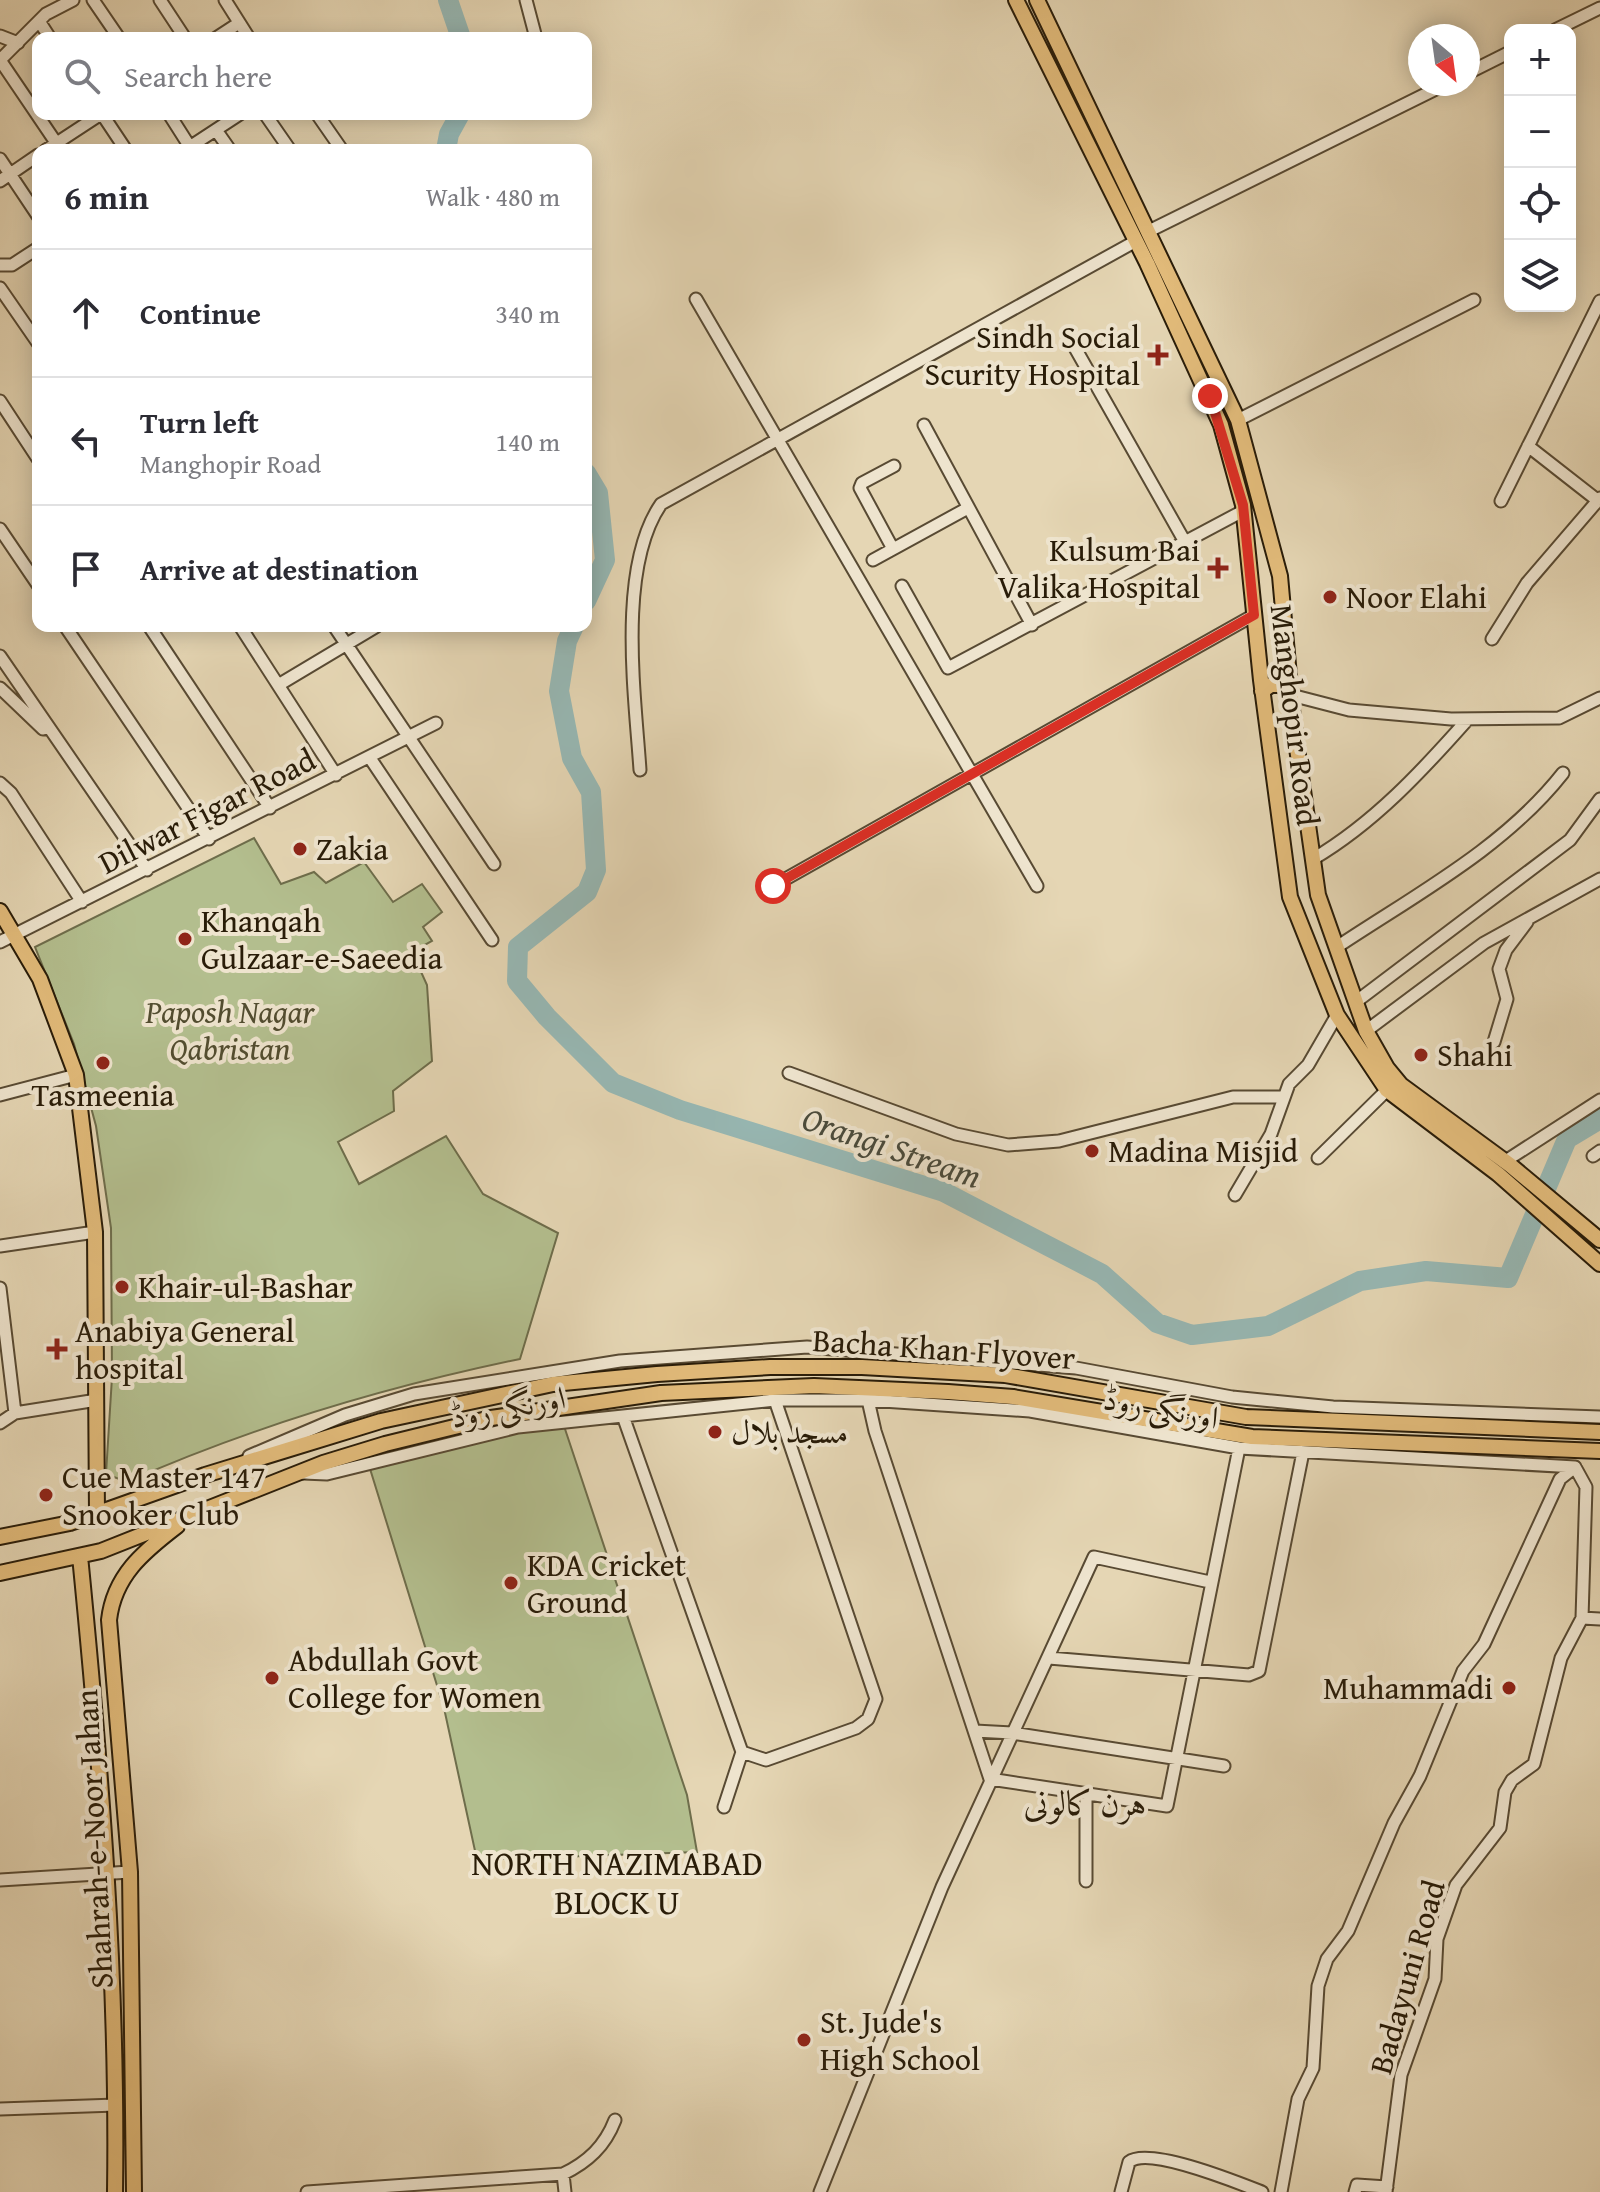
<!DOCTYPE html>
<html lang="en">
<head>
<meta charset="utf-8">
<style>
	:root { --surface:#fff; --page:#f2f2f3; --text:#2b2b33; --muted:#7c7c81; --line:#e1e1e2 }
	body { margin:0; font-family:"Gentium Book Plus",Amiri,serif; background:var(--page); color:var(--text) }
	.controls { position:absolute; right:24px; top:24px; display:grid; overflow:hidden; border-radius:16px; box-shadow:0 4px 20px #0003 }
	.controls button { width:72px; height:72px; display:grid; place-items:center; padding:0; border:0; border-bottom:2px solid var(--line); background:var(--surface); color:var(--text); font:40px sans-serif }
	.compass { position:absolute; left:1408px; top:24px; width:72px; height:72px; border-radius:50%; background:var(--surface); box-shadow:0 4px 20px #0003; rotate:151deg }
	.stop { position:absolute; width:24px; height:24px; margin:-18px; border:6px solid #d93025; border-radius:50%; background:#fff }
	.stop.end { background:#d93025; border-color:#fff; box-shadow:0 2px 8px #0008 }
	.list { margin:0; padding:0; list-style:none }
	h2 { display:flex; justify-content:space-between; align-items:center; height:104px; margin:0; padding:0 32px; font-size:34px }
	h2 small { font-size:26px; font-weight:400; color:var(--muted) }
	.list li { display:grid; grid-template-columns:52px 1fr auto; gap:24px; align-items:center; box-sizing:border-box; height:128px; padding:0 32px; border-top:2px solid var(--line) }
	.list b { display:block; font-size:30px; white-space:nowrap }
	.list p { margin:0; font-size:26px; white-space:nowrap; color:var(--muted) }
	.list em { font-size:26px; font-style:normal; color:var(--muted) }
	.icon { flex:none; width:44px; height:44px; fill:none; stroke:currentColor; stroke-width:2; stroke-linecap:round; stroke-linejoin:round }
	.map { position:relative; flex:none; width:1600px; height:2192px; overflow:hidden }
	.search { position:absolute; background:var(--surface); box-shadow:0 4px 20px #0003; left:32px; top:32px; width:560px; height:88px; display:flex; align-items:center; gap:20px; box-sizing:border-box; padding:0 28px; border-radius:16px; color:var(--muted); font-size:30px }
	.panel { position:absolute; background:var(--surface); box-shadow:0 4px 20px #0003; left:32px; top:144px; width:560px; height:488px; border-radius:16px }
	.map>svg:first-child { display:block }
	.green { fill:#b3be8e; stroke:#6e6d4b; stroke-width:2 }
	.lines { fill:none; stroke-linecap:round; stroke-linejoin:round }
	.river { stroke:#97b8b4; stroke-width:20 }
	.minor-casing { stroke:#584a33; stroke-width:15 }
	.major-casing { stroke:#291c08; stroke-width:18 }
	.minor { stroke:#eee4ce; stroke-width:11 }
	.major { stroke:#e2bb7a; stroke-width:14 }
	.route { stroke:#d93025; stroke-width:10 }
	.poi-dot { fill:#8f2418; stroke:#eee4ce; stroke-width:3 }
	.labels { text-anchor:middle; stroke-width:8; stroke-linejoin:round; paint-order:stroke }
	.poi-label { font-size:32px; fill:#291c08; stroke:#eee4ce; text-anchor:start }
	.street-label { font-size:32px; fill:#291c08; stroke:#eee4ce }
	.park-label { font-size:32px; font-style:italic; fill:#524d30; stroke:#eee4ce }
	.water-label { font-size:34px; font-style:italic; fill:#4a4b3c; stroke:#eee4ce }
	.neighbourhood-label { font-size:34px; fill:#291c08; stroke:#eee4ce }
</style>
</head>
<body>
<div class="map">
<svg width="1600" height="2192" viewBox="0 0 1600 2192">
	<rect width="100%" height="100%" fill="#e5d6b4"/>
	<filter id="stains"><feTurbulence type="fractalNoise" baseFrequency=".0025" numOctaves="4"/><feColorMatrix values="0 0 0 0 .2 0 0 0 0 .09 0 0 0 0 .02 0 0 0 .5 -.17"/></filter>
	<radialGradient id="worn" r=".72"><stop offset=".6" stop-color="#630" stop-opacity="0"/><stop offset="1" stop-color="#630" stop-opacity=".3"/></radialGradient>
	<path class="green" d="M 254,838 L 281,884 L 314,872 L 326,883 L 364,862 L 393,902 L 422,884 L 442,912 L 423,927 L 432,941 L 412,952 L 427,985 L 432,1061 L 393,1091 L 394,1111 L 338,1142 L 359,1184 L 446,1136 L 483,1194 L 558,1233 L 520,1359 C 385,1387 254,1426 127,1482 L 106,1474 L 112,1377 L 111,1228 L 96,1126 L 74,1044 L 35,947 Z
		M 563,1423 L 687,1795 L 697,1852 L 477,1860 L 444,1708 L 367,1459 Z"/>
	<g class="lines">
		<path class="river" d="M 448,0 L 461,38
			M 446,150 L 449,134 L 460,114
			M 586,473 L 598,493 L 605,560 L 586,601
			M 574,626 L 567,641 L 559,691 L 572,758 L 591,792 L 596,870 L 587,892 L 518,947 L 517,981 L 547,1017 L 613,1083 L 680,1110 L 944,1192 L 1102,1274 L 1157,1323 L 1192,1335 L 1268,1326 L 1360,1281 L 1426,1271 L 1508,1278 L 1567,1139 L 1600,1119"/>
		<defs>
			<path id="minor" d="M 93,0 L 119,38
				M 160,0 L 185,38
				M 225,0 L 249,38
				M 526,0 L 536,38
				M 39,21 L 50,38
				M 1555,30 L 1600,8
				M 0,36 L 18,43
				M 216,38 L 239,23
				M 0,60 L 61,150
				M 0,60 L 46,14 L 73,0
				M 1468,73 L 1510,52
				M 102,114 L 126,150
				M 169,114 L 190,147
				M 265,114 L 290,150
				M 317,114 L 342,150
				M 216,130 L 230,150
				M 46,150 L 101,114
				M 185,150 L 240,114
				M 0,159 L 38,216
				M 0,181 L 38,155
				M 1149,231 L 1446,84
				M 0,265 L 12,265 L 38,248
				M 0,288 L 38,343
				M 696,299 L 1037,886
				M 1074,346 L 1185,542
				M 0,401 L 38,459
				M 1238,420 L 1474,300
				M 924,425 L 1032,625
				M 1528,446 L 1597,500
				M 1501,501 L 1600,301
				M 0,529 L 38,585
				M 893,549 L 860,488 L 862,483 L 894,466
				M 873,560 L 968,508
				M 902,586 L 948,668 L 1243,511
				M 65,626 L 209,839
				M 149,626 L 270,808
				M 240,626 L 336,775
				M 334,626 L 494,864
				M 1492,639 L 1527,583 L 1600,498
				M 0,656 L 147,870
				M 280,684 L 377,626
				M 0,688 L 43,729
				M 1291,695 L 1349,710 L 1451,719 L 1559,718 L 1600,698
				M 370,758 L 492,940
				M 640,770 C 635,695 617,568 661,504 L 1136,241
				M 0,783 L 11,793 L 82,902
				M 1313,859 C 1374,823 1422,771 1468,719
				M 773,886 L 1254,615
				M 0,942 L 436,723
				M 1337,947 C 1415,895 1504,848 1563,773
				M 1357,1001 L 1570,840 L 1600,799
				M 1366,1031 L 1484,943 L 1600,879
				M 1494,1042 L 1507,999 L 1499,969 L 1506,950 L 1527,922
				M 789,1073 L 956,1134 L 1008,1145 L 1059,1141 L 1233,1097 L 1282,1097
				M 0,1095 L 76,1075
				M 1593,1156 L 1600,1151
				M 1318,1158 L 1387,1090
				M 1504,1162 L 1600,1100
				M 1235,1195 L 1271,1134 L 1289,1084 L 1308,1065 L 1337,1015
				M 0,1246 L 95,1232
				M 0,1288 L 15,1413
				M 868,1400 L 875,1431 L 990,1779
				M 623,1416 L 742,1752 L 766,1760 L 856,1728 L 868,1719 L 876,1699 L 775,1400
				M 0,1423 L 15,1413 L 97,1400
				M 249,1456 L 345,1415 L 414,1394 L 620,1361 L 807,1347 L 1076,1368 L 1232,1397 L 1333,1407 L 1600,1417
				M 303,1473 L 327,1474 L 518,1427 L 775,1400 L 868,1400 L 1030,1411 L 1239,1448 L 1575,1467
				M 1582,1618 L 1600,1619
				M 1049,1658 L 1249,1675 L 1259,1671 L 1303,1452
				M 975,1731 L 1012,1733 L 1224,1766
				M 990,1779 L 1167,1806 L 1239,1448
				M 724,1807 L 742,1752
				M 0,1880 L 130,1872
				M 1086,1881 L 1086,1794
				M 0,2109 L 116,2105
				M 563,2174 L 565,2192
				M 307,2192 L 563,2174 C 588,2162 605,2146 615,2120
				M 820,2192 L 942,1887 L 1094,1557 L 1210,1582
				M 1121,2192 L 1129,2162 C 1148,2146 1239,2183 1262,2192
				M 1281,2192 L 1298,2099 L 1313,2068 L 1318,1986 L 1327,1959 L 1348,1931 L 1394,1823 L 1420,1776 L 1463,1671 L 1484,1644 L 1560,1479 L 1575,1467
				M 1355,2192 L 1357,2185 L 1387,2187
				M 1386,2192 L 1401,2075 L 1435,1979 L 1437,1939 L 1456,1885 L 1500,1828 L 1505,1792 L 1512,1780 L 1534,1764 L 1561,1658 L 1582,1618 L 1586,1487 L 1575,1467"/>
			<path id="major" d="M 1016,0 L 1147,263 L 1221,425 L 1243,505 L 1261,680 L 1290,897 L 1337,1015 L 1387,1090 L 1498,1174 L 1600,1264
				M 1037,0 L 1238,420 L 1280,576 L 1293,720 L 1318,895 L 1366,1031 L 1387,1068 L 1401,1085 L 1510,1165 L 1600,1240
				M 1262,691 L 1271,685 L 1281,685 L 1291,695
				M 0,911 L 40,979 L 76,1075 L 95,1232 L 97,1514
				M 0,1537 L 70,1523 L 205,1475 L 381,1421 L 553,1384 L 657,1374 L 770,1367 L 862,1367 L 1005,1375 L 1246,1417 L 1600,1432
				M 80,1556 C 101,1768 118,1979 115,2192
				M 0,1573 L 101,1551 L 323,1463 L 385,1444 L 491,1418 L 661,1393 L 814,1386 L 948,1392 L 1013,1397 L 1252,1437 L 1600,1451
				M 134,2192 L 130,1872 L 109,1620 C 114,1576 143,1552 177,1526"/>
		</defs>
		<use href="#minor" class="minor-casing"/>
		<use href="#major" class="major-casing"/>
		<use href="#minor" class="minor"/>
		<use href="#major" class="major"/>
	</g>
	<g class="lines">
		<path class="route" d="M 773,886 L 1254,615 L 1243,505 L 1210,396"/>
	</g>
	<g class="poi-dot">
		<path d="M1154 343h8v8h8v8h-8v8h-8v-8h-8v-8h8z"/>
		<path d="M1214 556h8v8h8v8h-8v8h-8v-8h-8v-8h8z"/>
		<circle cx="1330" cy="597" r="8"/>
		<circle cx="300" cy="849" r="8"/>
		<circle cx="185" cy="939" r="8"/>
		<circle cx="1421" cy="1055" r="8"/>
		<circle cx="103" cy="1063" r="8"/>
		<circle cx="1092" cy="1151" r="8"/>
		<circle cx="122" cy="1287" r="8"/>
		<path d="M53 1337h8v8h8v8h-8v8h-8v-8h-8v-8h8z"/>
		<circle cx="715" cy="1432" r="8"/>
		<circle cx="46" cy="1495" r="8"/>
		<circle cx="511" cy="1583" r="8"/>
		<circle cx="272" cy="1678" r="8"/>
		<circle cx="1509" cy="1688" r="8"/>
		<circle cx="804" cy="2040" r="8"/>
	</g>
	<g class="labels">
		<g class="poi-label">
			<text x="1140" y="348" text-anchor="end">Sindh Social<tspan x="1140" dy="37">Scurity Hospital</tspan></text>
			<text x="1200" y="561" text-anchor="end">Kulsum Bai<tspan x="1200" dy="37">Valika Hospital</tspan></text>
			<text x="1346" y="608">Noor Elahi</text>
			<text x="316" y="860">Zakia</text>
			<text x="201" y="932">Khanqah<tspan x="201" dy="37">Gulzaar-e-Saeedia</tspan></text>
			<text x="1437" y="1066">Shahi</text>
			<text x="103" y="1106" text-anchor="middle">Tasmeenia</text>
			<text x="1108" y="1162">Madina Misjid</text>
			<text x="138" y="1298">Khair-ul-Bashar</text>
			<text x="75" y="1342">Anabiya General<tspan x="75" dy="37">hospital</tspan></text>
			<text x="731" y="1443">مسجد بلال</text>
			<text x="62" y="1488">Cue Master 147<tspan x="62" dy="37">Snooker Club</tspan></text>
			<text x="527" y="1576">KDA Cricket<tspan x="527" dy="37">Ground</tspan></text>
			<text x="288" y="1671">Abdullah Govt<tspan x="288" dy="37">College for Women</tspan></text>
			<text x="1493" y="1699" text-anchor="end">Muhammadi</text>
			<text x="820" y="2033">St. Jude's<tspan x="820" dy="37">High School</tspan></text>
		</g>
		<g class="street-label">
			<text transform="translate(1295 715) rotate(83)" y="11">Manghopir Road</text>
			<text transform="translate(207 811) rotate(-27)" y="11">Dilwar Figar Road</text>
			<text transform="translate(944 1349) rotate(4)" y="11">Bacha Khan Flyover</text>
			<text transform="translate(508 1407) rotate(-10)" y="11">اورنگی روڈ</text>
			<text transform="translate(1161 1408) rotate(10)" y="11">اورنگی روڈ</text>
			<text transform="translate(94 1839) rotate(-93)" y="11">Shahrah-e-Noor Jahan</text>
			<text transform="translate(1407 1977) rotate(-74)" y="11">Badayuni Road</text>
		</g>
		<g class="park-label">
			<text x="230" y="1023">Paposh Nagar<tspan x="230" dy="37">Qabristan</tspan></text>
		</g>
		<g class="water-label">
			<text transform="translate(892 1147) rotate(19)" y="12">Orangi Stream</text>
		</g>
		<g class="neighbourhood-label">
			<text x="1085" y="1815">ہرن کالونی</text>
			<text x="617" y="1875">NORTH NAZIMABAD<tspan x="617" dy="39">BLOCK U</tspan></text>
		</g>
	</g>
	<rect width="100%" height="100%" filter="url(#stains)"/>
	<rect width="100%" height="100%" fill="url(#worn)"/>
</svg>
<div class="controls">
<button>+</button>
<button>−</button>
<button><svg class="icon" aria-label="locate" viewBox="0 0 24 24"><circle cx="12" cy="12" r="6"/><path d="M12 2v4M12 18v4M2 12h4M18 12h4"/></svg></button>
<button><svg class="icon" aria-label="layers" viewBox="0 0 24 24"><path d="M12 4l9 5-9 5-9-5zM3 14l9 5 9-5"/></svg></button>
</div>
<svg class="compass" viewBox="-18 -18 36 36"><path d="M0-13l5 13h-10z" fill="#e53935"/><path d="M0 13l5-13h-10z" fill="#7c7c81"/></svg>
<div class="stop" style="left:773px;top:886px"></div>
<div class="stop end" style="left:1210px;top:396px"></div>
<div class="search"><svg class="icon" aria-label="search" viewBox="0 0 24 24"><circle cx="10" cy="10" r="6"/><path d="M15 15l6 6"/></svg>Search here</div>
<section class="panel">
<h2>6 min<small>Walk · 480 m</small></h2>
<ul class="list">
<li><svg class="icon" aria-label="ahead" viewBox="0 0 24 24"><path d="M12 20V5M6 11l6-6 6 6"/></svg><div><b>Continue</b></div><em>340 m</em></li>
<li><svg class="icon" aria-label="left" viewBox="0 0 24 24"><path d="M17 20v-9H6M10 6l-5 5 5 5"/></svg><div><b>Turn left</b><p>Manghopir Road</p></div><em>140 m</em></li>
<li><svg class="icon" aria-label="arrive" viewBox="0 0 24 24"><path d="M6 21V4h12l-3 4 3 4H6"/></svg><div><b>Arrive at destination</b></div></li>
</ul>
</section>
</div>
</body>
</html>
